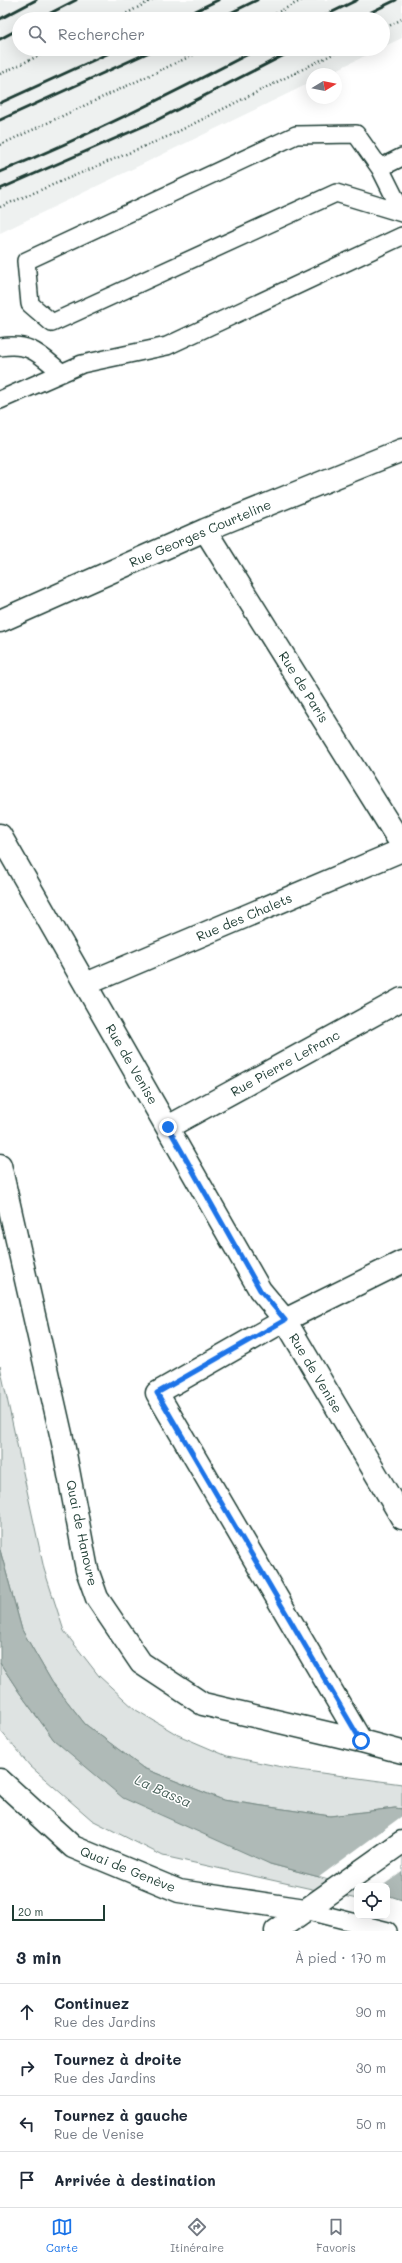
<!DOCTYPE html>
<html lang="fr">
<head>
<meta charset="utf-8">
<style>
	:root { --surface:#fff; --page:#f6f6f7; --text:#1f2937; --muted:#747a83; --line:#e0e1e3; --accent:#1a73e8 }
	body { margin:0; font-family:Mali,sans-serif; background:var(--page); color:var(--text) }
	.controls { position:absolute; right:12px; bottom:12px; display:grid; overflow:hidden; border-radius:8px; box-shadow:0 4px 16px #0002 }
	.controls button { width:36px; height:36px; display:grid; place-items:center; padding:0; border:0; border-bottom:1px solid var(--line); background:var(--surface); color:var(--text); font:20px sans-serif }
	.compass { position:absolute; left:306px; top:68px; width:36px; height:36px; border-radius:50%; background:var(--surface); box-shadow:0 4px 16px #0002; rotate:80deg }
	.scale { position:absolute; left:12px; bottom:10px; width:93px; box-sizing:border-box; padding-left:4px; border:2px solid #1f3d34; border-top:0; font-size:11px; line-height:14px; white-space:nowrap; color:#1f3d34; -webkit-text-stroke:3px #fff; paint-order:stroke }
	.stop { position:absolute; width:12px; height:12px; margin:-9px; border:3px solid #1a73e8; border-radius:50%; background:#fff }
	.stop.end { background:#1a73e8; border-color:#fff; box-shadow:0 1px 4px #0008 }
	.list { margin:0; padding:0; list-style:none }
	h2 { display:flex; justify-content:space-between; align-items:center; height:52px; margin:0; padding:0 16px; font-size:17px }
	h2 small { font-size:13px; font-weight:400; color:var(--muted) }
	.list li { display:grid; grid-template-columns:26px 1fr auto; gap:12px; align-items:center; box-sizing:border-box; height:56px; padding:0 16px; border-top:1px solid var(--line) }
	.list b { display:block; font-size:15px; white-space:nowrap }
	.list p { margin:0; font-size:13px; white-space:nowrap; color:var(--muted) }
	.list em { font-size:13px; font-style:normal; color:var(--muted) }
	.icon { flex:none; width:22px; height:22px; fill:none; stroke:currentColor; stroke-width:2; stroke-linecap:round; stroke-linejoin:round }
	.map { position:relative; flex:none; width:402px; height:1931px; overflow:hidden }
	.search { position:absolute; background:var(--surface); box-shadow:0 4px 16px #0002; left:12px; right:12px; top:12px; height:44px; display:flex; align-items:center; gap:10px; box-sizing:border-box; padding:0 14px; border-radius:22px; color:var(--muted); font-size:15px }
	.sheet { height:276px; background:var(--surface) }
	nav { display:flex; justify-content:space-around; align-items:center; box-sizing:border-box; height:56px; border-top:1px solid var(--line); background:var(--surface); font-size:11px; color:var(--muted) }
	nav a { display:grid; justify-items:center; gap:2px }
	nav .on { color:var(--accent) }
	.map>svg:first-child { display:block }
	.built { fill:#eef1f0 }
	.green { fill:#dee3e2; stroke:#7e908b }
	.water { fill:#afbab7; stroke:#758883 }
	.pier { fill:#fff }
	.lines { fill:none; stroke-linecap:round; stroke-linejoin:round }
	.service-casing { stroke:#1f3d34; stroke-width:20 }
	.minor-casing { stroke:#1f3d34; stroke-width:25 }
	.path { stroke:#1f3d34; stroke-width:2.5; stroke-dasharray:1 3; stroke-linecap:butt }
	.service { stroke:#fff; stroke-width:17 }
	.minor { stroke:#fff; stroke-width:22 }
	.rail { stroke:#1f3d34; stroke-width:3 }
	.route { stroke:#1a73e8; stroke-width:5 }
	.labels { text-anchor:middle; stroke-width:3; stroke-linejoin:round; paint-order:stroke }
	.street-label { font-size:13px; fill:#1f3d34; stroke:#fff }
	.water-label { font-size:14px; font-style:italic; fill:#4a625b; stroke:#fff }
</style>
</head>
<body>
<div class="map">
<svg width="402" height="1931" viewBox="0 0 402 1931">
	<rect width="100%" height="100%" fill="#fff"/>
	<filter id="ink" filterUnits="userSpaceOnUse"><feTurbulence type="fractalNoise" baseFrequency=".025" numOctaves="2"/><feDisplacementMap in="SourceGraphic" scale="8" xChannelSelector="R" yChannelSelector="G"/><feConvolveMatrix kernelMatrix="1 2 1 2 8 2 1 2 1" color-interpolation-filters="sRGB"/></filter>
	<g filter="url(#ink)">
		<path class="built" d="M 0,0 L 402,0 L 402,38 L 383,47 L 383,19 L 19,19 L 19,49 L 379,49 L 328,74 L 312,74 L 312,82 L 0,233 Z"/>
		<path class="green" d="M 0,1366 L 44,1569 L 64,1631 L 99,1676 L 136,1710 L 178,1735 L 227,1756 L 292,1769 L 402,1784 L 402,1809 L 395,1808 L 330,1816 L 223,1800 L 143,1768 L 85,1724 L 52,1682 L 22,1630 L 0,1550 Z
			M 0,1663 L 19,1692 L 54,1740 L 270,1864 L 357,1887 L 357,1899 L 163,1856 L 92,1820 L 30,1766 L 0,1730 Z"/>
		<path class="water" d="M 0,1550 L 22,1630 L 52,1682 L 85,1724 L 143,1768 L 223,1800 L 330,1816 L 395,1808 L 402,1809 L 402,1900 L 387,1895 L 387,1886 L 357,1887 L 270,1864 L 123,1798 L 54,1740 L 19,1692 L 0,1663 Z"/>
		<path class="pier" d="M 402,1816 L 402,1872 L 382,1886 L 357,1887 L 319,1877 Z"/>
		<g class="lines">
			<defs>
				<path id="service" d="M 402,157 L 380,168 L 402,212
					M 380,168 L 356,134 L 296,135 L 26,261 L 30,304 L 52,323 L 336,193 L 402,213
					M 0,347 C 31,342 40,355 62,373
					M 0,400 L 82,364 L 167,346 L 402,236
					M 305,1910 L 388,1931"/>
				<path id="minor" d="M 205,530 L 402,845
					M 0,621 L 205,530 L 402,450
					M 0,835 L 260,1290 L 285,1320 L 402,1518
					M 86,984 L 402,850
					M 168,1127 L 402,999
					M 0,1165 L 63,1443 L 87,1570 L 97,1598 L 141,1663 L 203,1704 L 361,1741 L 402,1752
					M 361,1741 L 157,1393 L 285,1320 L 402,1262
					M 0,1780 L 73,1847 L 179,1891 L 305,1910
					M 276,1931 L 402,1842"/>
			</defs>
			<use href="#service" class="service-casing"/>
			<use href="#minor" class="minor-casing"/>
			<path class="path" d="M 116,19 L 152,0
				M 265,19 L 302,0
				M 383,29 L 402,19
				M 0,74 L 53,49
				M 0,145 L 206,49
				M 0,207 L 169,136 L 343,49"/>
			<use href="#service" class="service"/>
			<use href="#minor" class="minor"/>
			<path class="rail" d="M 0,19 L 36,0
				M 39,19 L 76,0
				M 179,19 L 218,0
				M 218,19 L 257,0
				M 318,19 L 357,0
				M 357,19 L 396,0
				M 0,39 L 19,29
				M 0,103 L 118,49
				M 0,120 L 156,49
				M 0,172 C 88,136 173,93 258,49
				M 0,189 L 153,122 L 296,49"/>
		</g>
	</g>
	<g class="lines" filter="url(#ink)">
		<path class="route" d="M 168,1127 L 260,1290 L 285,1320 L 157,1393 L 361,1741"/>
	</g>
	<g class="labels">
		<g class="street-label">
			<text transform="translate(200 533) rotate(-23)" y="5">Rue Georges Courteline</text>
			<text transform="translate(304 687) rotate(58)" y="5">Rue de Paris</text>
			<text transform="translate(244 917) rotate(-23)" y="5">Rue des Chalets</text>
			<text transform="translate(285 1063) rotate(-29)" y="5">Rue Pierre Lefranc</text>
			<text transform="translate(132 1064) rotate(60)" y="5">Rue de Venise</text>
			<text transform="translate(316 1373) rotate(59)" y="5">Rue de Venise</text>
			<text transform="translate(82 1533) rotate(78)" y="5">Quai de Hanovre</text>
			<text transform="translate(128 1869) rotate(22)" y="5">Quai de Genève</text>
		</g>
		<g class="water-label">
			<text transform="translate(163 1791) rotate(24)" y="5">La Bassa</text>
		</g>
	</g>
</svg>
<div class="controls">
<button><svg class="icon" aria-label="locate" viewBox="0 0 24 24"><circle cx="12" cy="12" r="6"/><path d="M12 2v4M12 18v4M2 12h4M18 12h4"/></svg></button>
</div>
<svg class="compass" viewBox="-18 -18 36 36"><path d="M0-13l5 13h-10z" fill="#e53935"/><path d="M0 13l5-13h-10z" fill="#747a83"/></svg>
<div class="scale">20 m</div>
<div class="stop" style="left:361px;top:1741px"></div>
<div class="stop end" style="left:168px;top:1127px"></div>
<div class="search"><svg class="icon" aria-label="search" viewBox="0 0 24 24"><circle cx="10" cy="10" r="6"/><path d="M15 15l6 6"/></svg>Rechercher</div>
</div>
<section class="sheet">
<h2>3 min<small>À pied · 170 m</small></h2>
<ul class="list">
<li><svg class="icon" aria-label="ahead" viewBox="0 0 24 24"><path d="M12 20V5M6 11l6-6 6 6"/></svg><div><b>Continuez</b><p>Rue des Jardins</p></div><em>90 m</em></li>
<li><svg class="icon" aria-label="right" viewBox="0 0 24 24"><path d="M7 20v-9h11M14 6l5 5-5 5"/></svg><div><b>Tournez à droite</b><p>Rue des Jardins</p></div><em>30 m</em></li>
<li><svg class="icon" aria-label="left" viewBox="0 0 24 24"><path d="M17 20v-9H6M10 6l-5 5 5 5"/></svg><div><b>Tournez à gauche</b><p>Rue de Venise</p></div><em>50 m</em></li>
<li><svg class="icon" aria-label="arrive" viewBox="0 0 24 24"><path d="M6 21V4h12l-3 4 3 4H6"/></svg><div><b>Arrivée à destination</b></div></li>
</ul>
</section>
<nav>
<a class="on"><svg class="icon" aria-label="map" viewBox="0 0 24 24"><path d="M3 6l6-2 6 2 6-2v14l-6 2-6-2-6 2zM9 4v14M15 6v14"/></svg>Carte</a>
<a><svg class="icon" aria-label="directions" viewBox="0 0 24 24"><path d="M12 3l9 9-9 9-9-9zM9 14v-3h6M13 9l2 2-2 2"/></svg>Itinéraire</a>
<a><svg class="icon" aria-label="saved" viewBox="0 0 24 24"><path d="M7 4h10v16l-5-4-5 4z"/></svg>Favoris</a>
</nav>
</body>
</html>
